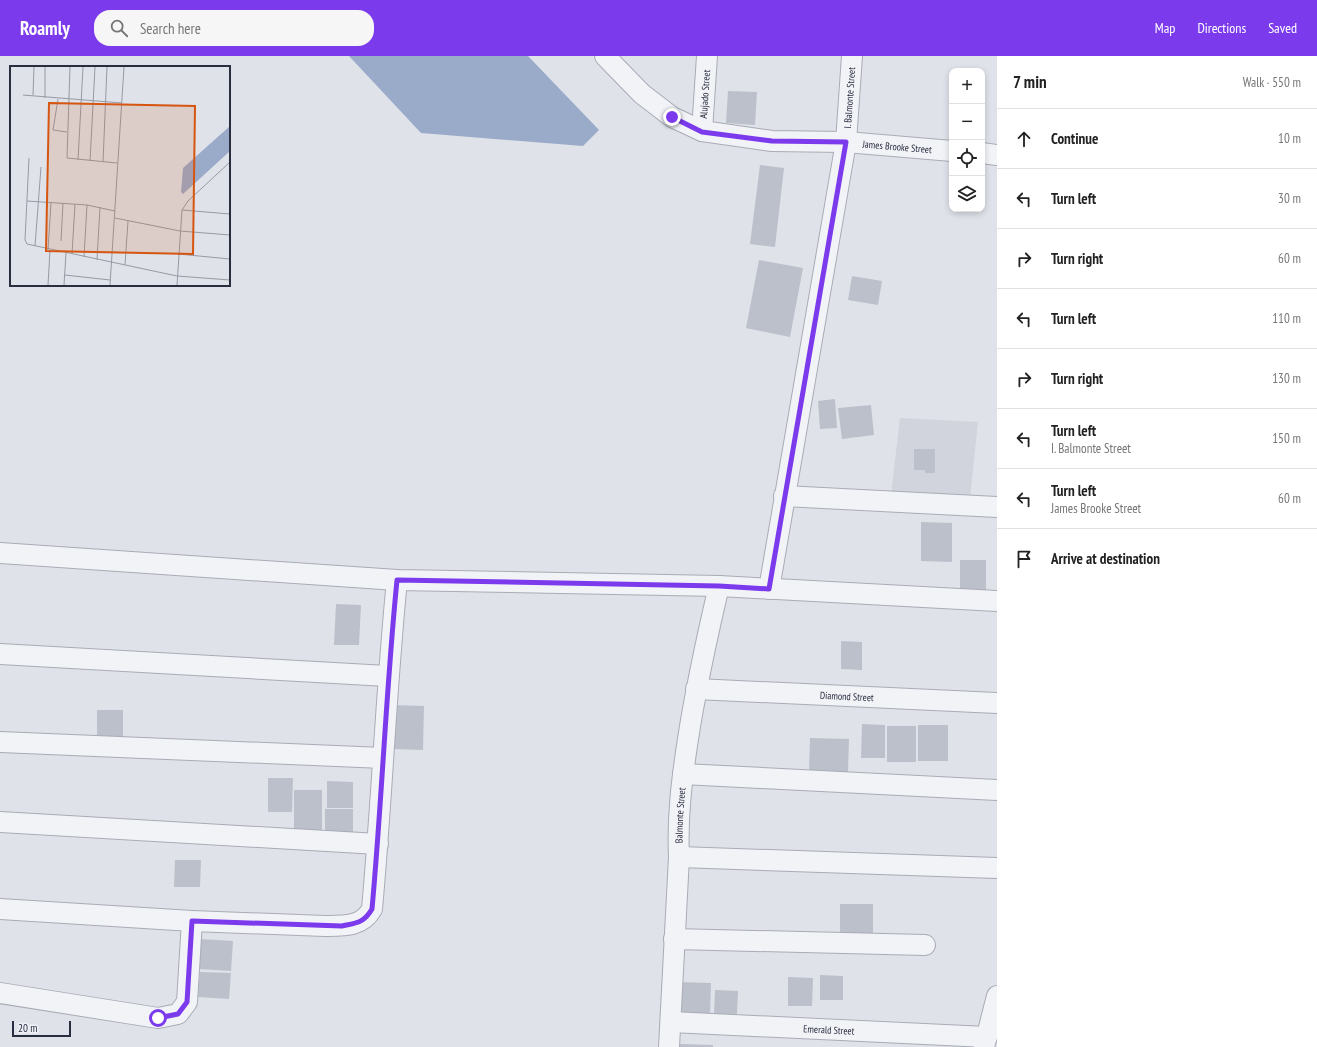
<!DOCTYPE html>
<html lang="en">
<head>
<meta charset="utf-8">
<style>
	:root { --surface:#fff; --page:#f6f6f6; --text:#222; --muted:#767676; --line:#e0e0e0; --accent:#7c3aed }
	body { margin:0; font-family:"PT Sans Narrow",sans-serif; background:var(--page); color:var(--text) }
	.controls { position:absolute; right:12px; top:12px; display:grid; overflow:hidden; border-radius:8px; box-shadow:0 2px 6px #0003 }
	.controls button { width:36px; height:36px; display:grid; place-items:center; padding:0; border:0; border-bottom:1px solid var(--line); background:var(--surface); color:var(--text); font:20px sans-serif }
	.scale { position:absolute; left:12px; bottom:10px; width:59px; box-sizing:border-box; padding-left:4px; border:2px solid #282d40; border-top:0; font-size:11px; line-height:14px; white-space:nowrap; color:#282d40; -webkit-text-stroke:3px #eff1f6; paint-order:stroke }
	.stop { position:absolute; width:12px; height:12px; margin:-9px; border:3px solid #7c3aed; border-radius:50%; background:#fff }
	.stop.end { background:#7c3aed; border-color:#fff; box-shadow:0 1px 4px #0008 }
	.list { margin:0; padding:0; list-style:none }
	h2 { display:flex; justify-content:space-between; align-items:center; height:52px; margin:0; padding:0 16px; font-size:17px }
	h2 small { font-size:13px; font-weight:400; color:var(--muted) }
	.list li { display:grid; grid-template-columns:26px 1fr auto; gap:12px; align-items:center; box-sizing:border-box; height:60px; padding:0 16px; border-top:1px solid var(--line) }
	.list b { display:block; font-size:15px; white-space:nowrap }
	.list p { margin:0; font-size:13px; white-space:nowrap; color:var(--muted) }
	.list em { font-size:13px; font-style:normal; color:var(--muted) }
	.icon { flex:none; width:22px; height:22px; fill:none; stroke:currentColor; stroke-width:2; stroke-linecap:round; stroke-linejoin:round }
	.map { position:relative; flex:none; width:997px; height:991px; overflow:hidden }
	header { display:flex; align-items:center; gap:24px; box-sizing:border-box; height:56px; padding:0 20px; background:var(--accent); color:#fff }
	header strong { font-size:19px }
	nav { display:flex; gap:22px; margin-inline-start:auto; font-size:14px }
	.search { width:280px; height:36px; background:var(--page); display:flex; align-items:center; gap:10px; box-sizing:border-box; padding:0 14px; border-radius:16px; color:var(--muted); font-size:15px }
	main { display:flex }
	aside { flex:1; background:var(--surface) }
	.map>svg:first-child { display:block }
	.built { fill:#d1d4dd }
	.water { fill:#9aaac9 }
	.building { fill:#bcc0cb }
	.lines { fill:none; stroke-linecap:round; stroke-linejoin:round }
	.minor-casing { stroke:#a8acb6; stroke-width:22 }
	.minor { stroke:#f2f3f7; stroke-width:20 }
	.route { stroke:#7c3aed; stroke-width:5 }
	.labels { text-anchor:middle; stroke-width:3; stroke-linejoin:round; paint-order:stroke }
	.street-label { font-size:10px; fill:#282d40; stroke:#eff1f6 }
	.inset-road { fill:none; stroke:#969aa5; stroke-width:1 }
	.view { fill:#d55511; fill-opacity:0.15; stroke:#d55511; stroke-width:2 }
	.inset-edge { fill:none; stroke:#282d40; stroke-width:2 }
</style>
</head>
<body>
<header>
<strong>Roamly</strong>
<div class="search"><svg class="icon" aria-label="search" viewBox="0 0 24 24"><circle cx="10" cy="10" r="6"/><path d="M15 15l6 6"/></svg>Search here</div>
<nav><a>Map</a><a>Directions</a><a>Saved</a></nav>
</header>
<main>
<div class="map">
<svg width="997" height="991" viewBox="0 0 997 991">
	<rect width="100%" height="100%" fill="#dfe2e9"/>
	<path class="built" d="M 900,362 L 978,366 L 970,442 L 891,438 Z"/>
	<path class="water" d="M 349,0 L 528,0 L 599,74 L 583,90 L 421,77 Z"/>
	<path class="building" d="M 728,35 L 757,36 L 755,69 L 726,67 Z
		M 760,109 L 784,112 L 775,191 L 750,188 Z
		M 759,204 L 803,212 L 790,281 L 746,272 Z
		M 852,220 L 882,225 L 878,249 L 848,244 Z
		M 835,343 L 837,372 L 820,373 L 818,345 Z
		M 871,349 L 874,379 L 842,383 L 838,352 Z
		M 914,393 L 935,393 L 935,417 L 925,417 L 925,414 L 914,414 Z
		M 921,466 L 952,467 L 952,506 L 921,505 Z
		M 960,504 L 986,504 L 986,536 L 960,536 Z
		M 336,548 L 361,549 L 359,589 L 334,589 Z
		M 841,585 L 862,586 L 862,614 L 841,613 Z
		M 392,649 L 424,650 L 423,694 L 391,693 Z
		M 97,654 L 123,654 L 123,681 L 97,681 Z
		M 862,668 L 885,669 L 885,702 L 861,702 Z
		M 918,669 L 948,669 L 948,705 L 918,705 Z
		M 887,670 L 916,670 L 916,706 L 887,706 Z
		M 810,682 L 849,683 L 848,716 L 809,715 Z
		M 268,722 L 293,722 L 292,756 L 268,756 Z
		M 327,725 L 353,726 L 353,752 L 327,752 Z
		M 294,734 L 322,734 L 322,781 L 294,781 Z
		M 325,753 L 353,753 L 353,780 L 325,780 Z
		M 175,804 L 201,804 L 200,831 L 174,831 Z
		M 840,848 L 873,848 L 873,879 L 840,879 Z
		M 200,883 L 233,885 L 231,915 L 199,913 Z
		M 200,916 L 231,917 L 229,943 L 198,941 Z
		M 820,919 L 843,920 L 843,944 L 820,944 Z
		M 788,921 L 813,922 L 812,950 L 788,950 Z
		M 677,926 L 711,927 L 710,959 L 677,958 Z
		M 715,934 L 738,935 L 737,958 L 714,958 Z
		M 680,988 L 713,989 L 713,991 L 680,991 Z"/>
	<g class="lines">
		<defs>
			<g id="minor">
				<path id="s1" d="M 605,0 L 642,38 L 672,61 L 702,75 L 772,85 L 846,86 L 952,95"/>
				<path id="s2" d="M 702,75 L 707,0"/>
				<path d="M 982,97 L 997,99"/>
				<path d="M 784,440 L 997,451"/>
				<path d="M 0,497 L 397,524 L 719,530 L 997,545"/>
				<path id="s3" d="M 769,533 L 846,86 L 852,0"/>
				<path d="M 0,598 L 387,620"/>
				<path id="s4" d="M 696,633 L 997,647"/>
				<path d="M 0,686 L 383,702"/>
				<path d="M 683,718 L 997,734"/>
				<path d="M 0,766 L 378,788"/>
				<path d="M 679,801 L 997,812"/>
				<path d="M 0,853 L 192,865 L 325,870 C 344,870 362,871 372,853 C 382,743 386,634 397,524"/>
				<path d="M 674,883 L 925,889"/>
				<path d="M 0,937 L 158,962 L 178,958 L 187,946 L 192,865"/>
				<path id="s5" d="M 671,966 L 987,981"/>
				<path id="s6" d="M 669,991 L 679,801 C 677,761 682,722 688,683 C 696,631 707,581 719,530"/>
				<path d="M 984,991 L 997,940"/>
			</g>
		</defs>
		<use href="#minor" class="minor-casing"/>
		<use href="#minor" class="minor"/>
	</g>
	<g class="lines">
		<path class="route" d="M 158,962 L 178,958 L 187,946 L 192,865 L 342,870 C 356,867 364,867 372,853 C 382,743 386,634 397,524 L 719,530 L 769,533 L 846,86 L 772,85 L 702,76 L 672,61"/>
	</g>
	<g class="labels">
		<g class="street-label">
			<text dy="4" stroke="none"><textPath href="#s2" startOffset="37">Alujado Street</textPath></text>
			<text dy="4" stroke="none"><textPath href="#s3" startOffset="498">I. Balmonte Street</textPath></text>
			<text dy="4" stroke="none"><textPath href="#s1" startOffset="320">James Brooke Street</textPath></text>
			<text dy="4" stroke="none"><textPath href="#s4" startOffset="151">Diamond Street</textPath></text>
			<text dy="4" stroke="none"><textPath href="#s6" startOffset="232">Balmonte Street</textPath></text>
			<text dy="4" stroke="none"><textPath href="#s5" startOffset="158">Emerald Street</textPath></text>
		</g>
	</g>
	<g transform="translate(10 10)">
		<rect width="220" height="220" fill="#dfe2e9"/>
		<path d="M 220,60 L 220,85 L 173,128 L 171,126 L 173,102 Z" fill="#9aaac9"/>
		<path class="inset-road" d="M 60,1 L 57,92 L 107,97M 13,29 L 112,37M 23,29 L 24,1M 35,32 L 35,1M 48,33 L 43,64 L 57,66M 19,92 L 15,174 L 17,178 L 167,210 L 220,214M 68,94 L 73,1M 80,95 L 85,1M 93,96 L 97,1M 17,135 L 77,139 L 105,145M 172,144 L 220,148M 105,152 L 170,165 L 220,169M 51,175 L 53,137M 25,180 L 31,101M 38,184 L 41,137M 62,188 L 65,138M 168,188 L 220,193M 74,191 L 77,139M 87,194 L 90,141M 115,199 L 118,155M 55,209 L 100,214M 38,219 L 40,184M 54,219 L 56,187M 100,219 L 114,1M 167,219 L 172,144 L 178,135 L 220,96"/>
		<path class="view" d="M 39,37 L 185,40 L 183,188 L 36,185 Z"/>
		<rect width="220" height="220" class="inset-edge"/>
	</g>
</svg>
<div class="controls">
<button>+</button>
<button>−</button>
<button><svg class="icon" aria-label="locate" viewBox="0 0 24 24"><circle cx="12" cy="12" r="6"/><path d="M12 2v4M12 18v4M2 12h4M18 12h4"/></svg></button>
<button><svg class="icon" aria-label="layers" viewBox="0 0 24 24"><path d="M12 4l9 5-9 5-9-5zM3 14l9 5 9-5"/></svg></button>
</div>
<div class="scale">20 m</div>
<div class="stop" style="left:158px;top:962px"></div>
<div class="stop end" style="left:672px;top:61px"></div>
</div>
<aside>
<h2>7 min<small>Walk · 550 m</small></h2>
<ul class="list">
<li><svg class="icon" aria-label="ahead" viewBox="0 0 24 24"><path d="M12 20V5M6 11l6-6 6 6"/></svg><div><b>Continue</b></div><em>10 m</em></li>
<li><svg class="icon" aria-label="left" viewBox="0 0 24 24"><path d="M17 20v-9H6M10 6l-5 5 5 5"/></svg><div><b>Turn left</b></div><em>30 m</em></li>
<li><svg class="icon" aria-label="right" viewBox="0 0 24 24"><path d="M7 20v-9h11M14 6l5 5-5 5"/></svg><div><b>Turn right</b></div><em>60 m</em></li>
<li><svg class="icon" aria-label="left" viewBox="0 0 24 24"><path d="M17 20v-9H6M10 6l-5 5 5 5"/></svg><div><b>Turn left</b></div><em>110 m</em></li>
<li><svg class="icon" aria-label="right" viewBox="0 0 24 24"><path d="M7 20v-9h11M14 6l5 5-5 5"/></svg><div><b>Turn right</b></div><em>130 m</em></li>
<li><svg class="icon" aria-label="left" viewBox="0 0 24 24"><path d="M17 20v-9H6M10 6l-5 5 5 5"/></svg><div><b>Turn left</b><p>I. Balmonte Street</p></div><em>150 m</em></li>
<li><svg class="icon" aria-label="left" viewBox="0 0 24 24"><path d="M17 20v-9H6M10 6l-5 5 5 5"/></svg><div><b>Turn left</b><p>James Brooke Street</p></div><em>60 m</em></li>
<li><svg class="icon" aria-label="arrive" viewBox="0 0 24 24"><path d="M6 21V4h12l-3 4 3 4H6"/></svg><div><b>Arrive at destination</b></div></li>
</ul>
</aside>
</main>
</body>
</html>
